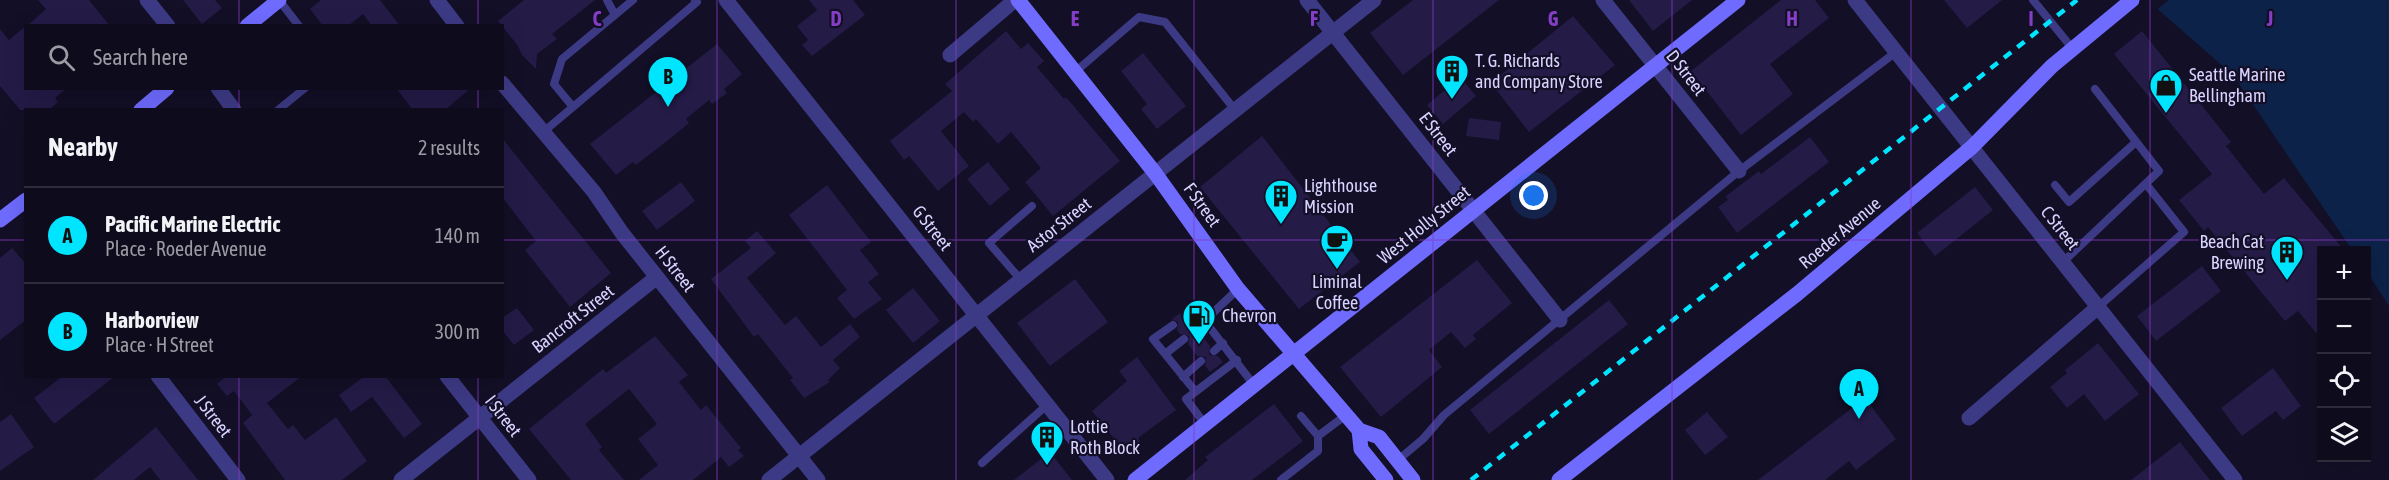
<!DOCTYPE html>
<html lang="en">
<head>
<meta charset="utf-8">
<style>
	:root { --surface:#0e0b1c; --page:#171425; --text:#f1f3f6; --muted:#9b9ba3; --line:#2e2b3b; --accent:#00e5ff }
	body { margin:0; font-family:"Asap Condensed",sans-serif; background:var(--page); color:var(--text) }
	.controls { position:absolute; right:18px; bottom:18px; display:grid; overflow:hidden; border-radius:0px; box-shadow:0 6px 24px #0002 }
	.controls button { width:54px; height:54px; display:grid; place-items:center; padding:0; border:0; border-bottom:2px solid var(--line); background:var(--surface); color:var(--text); font:30px sans-serif }
	.you { position:absolute; left:1534px; top:196px; width:21px; height:21px; margin:-15px; border:4px solid #fff; border-radius:50%; background:#1a73e8; box-shadow:0 0 0 9px #1a73e833 }
	.badge { display:grid; place-items:center; width:39px; height:39px; border-radius:50%; background:var(--accent); color:#111; font-size:20px; font-weight:700 }
	.pin { position:absolute; translate:-50% -50px; filter:drop-shadow(0 2px 3px #0008) }
	.pin::after { content:''; position:absolute; top:32px; width:21px; height:18px; background:inherit; clip-path:polygon(0 0,100% 0,50% 100%) }
	.list { margin:0; padding:0; list-style:none }
	h2 { display:flex; justify-content:space-between; align-items:center; height:78px; margin:0; padding:0 24px; font-size:26px }
	h2 small { font-size:20px; font-weight:400; color:var(--muted) }
	.list li { display:grid; grid-template-columns:39px 1fr auto; gap:18px; align-items:center; box-sizing:border-box; height:96px; padding:0 24px; border-top:2px solid var(--line) }
	.list b { display:block; font-size:22px; white-space:nowrap }
	.list p { margin:0; font-size:20px; white-space:nowrap; color:var(--muted) }
	.list em { font-size:20px; font-style:normal; color:var(--muted) }
	.icon { flex:none; width:33px; height:33px; fill:none; stroke:currentColor; stroke-width:2; stroke-linecap:round; stroke-linejoin:round }
	.map { position:relative; flex:none; width:2389px; height:480px; overflow:hidden }
	.search { position:absolute; background:var(--surface); box-shadow:0 6px 24px #0002; left:24px; top:24px; width:480px; height:66px; display:flex; align-items:center; gap:15px; box-sizing:border-box; padding:0 21px; border-radius:0px; color:var(--muted); font-size:22px }
	.panel { position:absolute; background:var(--surface); box-shadow:0 6px 24px #0002; left:24px; top:108px; width:480px; height:270px; border-radius:0px }
	.map>svg:first-child { display:block }
	.water { fill:#0c2248 }
	.pier { fill:#130f26 }
	.building { fill:#241b47 }
	.lines { fill:none; stroke-linecap:round; stroke-linejoin:round }
	.lane { stroke:#3d3a85; stroke-width:8 }
	.street { stroke:#3d3a85; stroke-width:15 }
	.secondary { stroke:#6f6bff; stroke-width:15 }
	.rail { stroke:#00e5ff; stroke-width:4.5; stroke-dasharray:9 8; stroke-linecap:butt }
	.grid { fill:none; stroke:#843dc5; stroke-width:1.5; stroke-opacity:0.55 }
	.labels { text-anchor:middle; stroke-width:4.5; stroke-linejoin:round; paint-order:stroke }
	.poi-label { font-size:18px; fill:#d9d4ff; stroke:#130f26; text-anchor:start }
	.street-label { font-size:18px; fill:#d9d4ff; stroke:#130f26 }
	.grid-label { font-size:20px; text-anchor:middle; font-weight:bold; fill:#843dc5; stroke:#130f26; stroke-width:4.5; stroke-linejoin:round; paint-order:stroke }
</style>
</head>
<body>
<div class="map">
<svg width="2389" height="480" viewBox="0 0 2389 480">
	<rect width="100%" height="100%" fill="#130f26"/>
	<path class="water" d="M 2147,0 L 2389,0 L 2389,306 L 2367,272 L 2366,250 L 2352,250 L 2233,75 Z"/>
	<path class="pier" d="M 2144,0 L 2169,0 L 2155,11 Z"/>
	<path class="building" d="M 38,0 L 89,0 L 110,26 L 27,26 L 46,9 Z
		M 183,0 L 215,0 L 222,8 L 202,24 Z
		M 321,0 L 380,0 L 400,26 L 372,26 L 363,14 L 348,26 L 323,26 L 310,9 Z
		M 524,0 L 595,0 L 552,34 L 557,39 L 537,54 L 536,69 L 522,55 L 518,46 L 498,21 Z
		M 809,0 L 853,0 L 865,15 L 812,56 L 802,45 L 808,40 L 797,26 L 817,10 Z
		M 1413,0 L 1499,0 L 1403,75 L 1370,33 Z
		M 1629,0 L 1692,0 L 1653,31 Z
		M 1781,0 L 1815,0 L 1829,18 L 1770,64 L 1793,94 L 1741,135 L 1691,71 Z
		M 1944,0 L 2002,0 L 1967,28 Z
		M 1573,16 L 1615,65 L 1529,132 L 1491,83 Z
		M 26,26 L 26,88 L 67,88 L 55,98 L 58,102 L 49,110 L 20,110 L 0,86 L 0,29 L 9,40 Z
		M 1006,31 L 1021,49 L 1028,43 L 1044,61 L 1037,67 L 1064,99 L 1066,97 L 1120,161 L 1053,216 L 1025,182 L 1041,168 L 1011,132 L 998,144 L 976,119 L 973,122 L 964,112 L 941,131 L 969,166 L 938,191 L 909,156 L 904,160 L 890,141 L 952,91 L 945,84 Z
		M 2142,31 L 2231,142 L 2226,146 L 2264,194 L 2284,178 L 2344,250 L 2322,250 L 2322,340 L 2298,311 L 2285,321 L 2208,227 L 2204,231 L 2179,200 L 2212,174 L 2114,54 Z
		M 717,44 L 742,74 L 724,89 L 727,93 L 712,104 L 709,100 L 686,119 L 689,123 L 672,137 L 636,165 L 633,162 L 616,175 L 590,144 Z
		M 1143,53 L 1186,106 L 1157,129 L 1141,109 L 1147,104 L 1121,71 Z
		M 1460,77 L 1476,96 L 1443,124 L 1427,105 Z
		M 396,88 L 471,88 L 445,110 L 413,110 Z
		M 1469,118 L 1501,122 L 1499,140 L 1466,136 Z
		M 1262,136 L 1360,262 L 1299,309 L 1200,187 Z
		M 1810,137 L 1829,162 L 1737,233 L 1718,207 L 1728,200 L 1726,196 L 1759,171 L 1761,174 Z
		M 502,138 L 611,273 L 570,307 L 525,250 L 536,241 L 502,197 Z
		M 988,162 L 1010,189 L 990,206 L 967,179 Z
		M 681,182 L 695,201 L 657,230 L 642,211 Z
		M 827,185 L 871,242 L 860,250 L 879,274 L 868,282 L 882,299 L 854,319 L 837,298 L 847,290 L 789,215 Z
		M 1975,187 L 1993,210 L 1935,256 L 1917,233 Z
		M 757,231 L 776,253 L 747,278 L 785,325 L 796,316 L 821,347 L 850,324 L 860,337 L 833,360 L 840,368 L 828,380 L 830,382 L 804,398 L 790,380 L 793,378 L 758,334 L 754,337 L 711,279 L 751,248 L 745,241 Z
		M 12,248 L 26,264 L 26,320 L 0,340 L 0,258 Z
		M 1477,260 L 1512,303 L 1473,335 L 1476,339 L 1465,348 L 1451,332 L 1429,350 L 1442,367 L 1381,417 L 1340,367 Z
		M 2202,266 L 2221,291 L 2156,341 L 2137,316 Z
		M 1075,279 L 1108,322 L 1050,366 L 1017,323 Z
		M 913,288 L 940,321 L 913,343 L 886,310 Z
		M 1609,300 L 1628,324 L 1489,434 L 1470,410 Z
		M 517,308 L 534,330 L 514,345 L 502,330 L 502,318 Z
		M 1180,313 L 1182,320 L 1190,320 L 1193,323 L 1192,332 L 1200,333 L 1210,346 L 1209,355 L 1218,356 L 1223,362 L 1210,372 L 1205,366 L 1206,357 L 1197,356 L 1188,344 L 1189,336 L 1180,334 L 1177,330 L 1178,322 L 1172,319 Z
		M 655,336 L 688,375 L 679,382 L 701,410 L 706,405 L 741,448 L 738,450 L 744,456 L 729,467 L 721,457 L 693,480 L 639,480 L 658,465 L 638,439 L 657,424 L 629,389 L 585,424 L 602,447 L 599,450 L 624,480 L 571,480 L 529,429 L 603,369 L 606,373 Z
		M 2098,343 L 2139,394 L 2105,421 L 2084,394 L 2067,408 L 2050,387 L 2067,373 L 2065,370 Z
		M 1137,357 L 1176,410 L 1138,438 L 1140,441 L 1126,453 L 1092,411 L 1127,381 L 1119,371 Z
		M 2273,368 L 2301,406 L 2283,420 L 2276,411 L 2242,436 L 2221,408 Z
		M 63,376 L 115,376 L 54,424 L 34,398 Z
		M 223,376 L 302,376 L 267,403 L 288,429 L 293,425 L 305,440 L 336,417 L 367,461 L 342,480 L 285,480 L 243,423 L 252,415 L 234,391 L 227,396 L 217,384 L 224,378 Z
		M 365,376 L 385,376 L 422,424 L 404,438 L 372,397 L 351,412 L 339,395 Z
		M 1865,398 L 1896,439 L 1856,470 L 1849,461 L 1825,480 L 1758,480 Z
		M 1274,404 L 1303,441 L 1252,480 L 1185,480 L 1208,460 L 1205,457 Z
		M 1707,412 L 1728,437 L 1705,455 L 1685,430 Z
		M 11,414 L 34,447 L 0,471 L 0,422 Z
		M 156,427 L 198,480 L 160,480 L 150,467 L 134,480 L 93,480 Z
		M 2180,442 L 2210,480 L 2131,480 Z
		M 1050,452 L 1072,480 L 1014,480 Z"/>
	<g class="lines">
		<path class="lane" d="M 279,0 L 299,26
			M 607,0 L 615,15
			M 633,0 L 562,59 L 554,84 L 573,107 L 697,2 L 695,0
			M 2033,0 L 2072,48
			M 1075,72 L 1139,17 L 1165,22 L 1235,110
			M 278,110 L 305,88
			M 542,133 L 573,107
			M 2055,185 L 2069,202 L 2136,142
			M 2063,262 L 2159,171 L 2095,89
			M 1021,280 L 989,243 L 1032,206
			M 2098,307 L 2184,232 L 2146,184
			M 1186,315 L 1194,307 L 1254,385
			M 1173,325 L 1153,339 L 1195,391
			M 1197,328 L 1238,289
			M 1214,351 L 1223,343
			M 1165,354 L 1184,339
			M 1183,377 L 1201,361
			M 1205,424 L 1186,399 L 1237,360
			M 1318,436 L 1346,415
			M 1398,460 L 1423,439 L 1444,415 L 1739,171 L 1896,52
			M 982,463 L 1047,405
			M 1281,480 L 1318,451 L 1318,436 L 1301,416"/>
		<path class="street" d="M 147,0 L 168,26
			M 437,0 L 457,26
			M 726,0 L 1107,480
			M 1307,0 L 1560,320
			M 1603,0 L 1739,171
			M 1855,0 L 2235,480
			M 950,55 L 1015,0
			M 502,83 L 594,192 L 622,233 L 818,480
			M 218,88 L 234,110
			M 158,376 L 238,480
			M 447,376 L 529,480
			M 1969,418 L 2098,307
			M 401,480 L 657,277
			M 769,480 L 1374,0"/>
		<path class="secondary" d="M 1018,0 L 1155,173 L 1238,289 L 1359,430 L 1379,437 L 1413,480
			M 247,26 L 279,0
			M 141,110 L 167,88
			M 0,220 L 26,200
			M 1359,430 L 1361,449 L 1386,480
			M 1135,480 L 1738,0
			M 1559,480 L 1797,294 L 1972,147 L 2052,66 L 2132,0"/>
		<path class="rail" d="M 1471,480 L 2077,0"/>
	</g>
	<path class="grid" d="M 239,0 L 239,26M 478,0 L 478,26M 717,0 L 717,480M 956,0 L 956,480M 1194,0 L 1194,480M 1433,0 L 1433,480M 1672,0 L 1672,480M 1911,0 L 1911,480M 2150,0 L 2150,480M 239,88 L 239,110M 478,88 L 478,110M 0,240 L 26,240M 502,240 L 2389,240M 239,376 L 239,480M 478,376 L 478,480"/>
	<defs>
		<symbol id="building-pin" viewBox="-11 -11 22 30"><path d="M0 17L-7.5 6A9.5 9.5 0 1 1 7.5 6Z" fill="#00e5ff" stroke="#130f26"/><path d="M-4-6H4V6H1V3H-1V6H-4ZM-2.5-4.3h1.7v1.8h-1.7ZM.8-4.3h1.7v1.8H.8ZM-2.5-1h1.7V.8h-1.7ZM.8-1h1.7V.8H.8Z" fill="#111"/></symbol>
		<symbol id="shop-pin" viewBox="-11 -11 22 30"><path d="M0 17L-7.5 6A9.5 9.5 0 1 1 7.5 6Z" fill="#00e5ff" stroke="#130f26"/><path d="M-5-2.5h2.3a2.7 3.5 0 0 1 5.4 0H5L5.5 6h-11ZM-1.5-2.5h3a1.5 2.3 0 0 0-3 0Z" fill="#111"/></symbol>
		<symbol id="cafe-pin" viewBox="-11 -11 22 30"><path d="M0 17L-7.5 6A9.5 9.5 0 1 1 7.5 6Z" fill="#00e5ff" stroke="#130f26"/><path d="M-5.5-4.5H6V0H3Q3 3.5 0 3.5H-2.5Q-5.5 3.5-5.5 0ZM3-3.2v2h1.7v-2ZM-6 4.5H4V6H-6Z" fill="#111"/></symbol>
		<symbol id="fuel-pin" viewBox="-11 -11 22 30"><path d="M0 17L-7.5 6A9.5 9.5 0 1 1 7.5 6Z" fill="#00e5ff" stroke="#130f26"/><path d="M-5.5-6h7V0h2V4h1.3V-2.5L3-4.5l.8-.8L6-3V5H2.5V1h-1V6h-7ZM-4.2-4.7v3.2H.2V-4.7Z" fill="#111"/></symbol>
	</defs>
	<g fill-rule="evenodd">
		<use href="#building-pin" x="1433" y="52" width="38" height="52"/>
		<use href="#shop-pin" x="2147" y="66" width="38" height="52"/>
		<use href="#building-pin" x="1262" y="177" width="38" height="52"/>
		<use href="#cafe-pin" x="1318" y="222" width="38" height="52"/>
		<use href="#building-pin" x="2268" y="233" width="38" height="52"/>
		<use href="#fuel-pin" x="1180" y="297" width="38" height="52"/>
		<use href="#building-pin" x="1028" y="418" width="38" height="52"/>
	</g>
	<g class="labels">
		<g class="poi-label">
			<text x="1475" y="67">T. G. Richards<tspan x="1475" dy="21">and Company Store</tspan></text>
			<text x="2189" y="81">Seattle Marine<tspan x="2189" dy="21">Bellingham</tspan></text>
			<text x="1304" y="192">Lighthouse<tspan x="1304" dy="21">Mission</tspan></text>
			<text x="2264" y="248" text-anchor="end">Beach Cat<tspan x="2264" dy="21">Brewing</tspan></text>
			<text x="1337" y="288" text-anchor="middle">Liminal<tspan x="1337" dy="21">Coffee</tspan></text>
			<text x="1222" y="322">Chevron</text>
			<text x="1070" y="433">Lottie<tspan x="1070" dy="21">Roth Block</tspan></text>
		</g>
		<g class="street-label">
			<text transform="translate(1686 73) rotate(52)" y="6">D Street</text>
			<text transform="translate(1438 134) rotate(52)" y="6">E Street</text>
			<text transform="translate(1202 205) rotate(54)" y="6">F Street</text>
			<text transform="translate(1059 225) rotate(-38)" y="6">Astor Street</text>
			<text transform="translate(1424 225) rotate(-39)" y="6">West Holly Street</text>
			<text transform="translate(932 228) rotate(52)" y="6">G Street</text>
			<text transform="translate(2060 228) rotate(52)" y="6">C Street</text>
			<text transform="translate(1840 233) rotate(-40)" y="6">Roeder Avenue</text>
			<text transform="translate(675 269) rotate(52)" y="6">H Street</text>
			<text transform="translate(573 319) rotate(-38)" y="6">Bancroft Street</text>
			<text transform="translate(213 416) rotate(52)" y="6">J Street</text>
			<text transform="translate(503 416) rotate(52)" y="6">I Street</text>
		</g>
	</g>
	<g class="grid-label">
		<text x="597" y="26">C</text>
		<text x="836" y="26">D</text>
		<text x="1075" y="26">E</text>
		<text x="1314" y="26">F</text>
		<text x="1553" y="26">G</text>
		<text x="1792" y="26">H</text>
		<text x="2031" y="26">I</text>
		<text x="2270" y="26">J</text>
	</g>
</svg>
<div class="controls">
<button>+</button>
<button>−</button>
<button><svg class="icon" aria-label="locate" viewBox="0 0 24 24"><circle cx="12" cy="12" r="6"/><path d="M12 2v4M12 18v4M2 12h4M18 12h4"/></svg></button>
<button><svg class="icon" aria-label="layers" viewBox="0 0 24 24"><path d="M12 4l9 5-9 5-9-5zM3 14l9 5 9-5"/></svg></button>
</div>
<div class="you"></div>
<div class="pin badge" style="left:1859px;top:419px">A</div>
<div class="pin badge" style="left:668px;top:107px">B</div>
<div class="search"><svg class="icon" aria-label="search" viewBox="0 0 24 24"><circle cx="10" cy="10" r="6"/><path d="M15 15l6 6"/></svg>Search here</div>
<section class="panel">
<h2>Nearby<small>2 results</small></h2>
<ul class="list">
<li><span class="badge">A</span><div><b>Pacific Marine Electric</b><p>Place · Roeder Avenue</p></div><em>140 m</em></li>
<li><span class="badge">B</span><div><b>Harborview</b><p>Place · H Street</p></div><em>300 m</em></li>
</ul>
</section>
</div>
</body>
</html>
